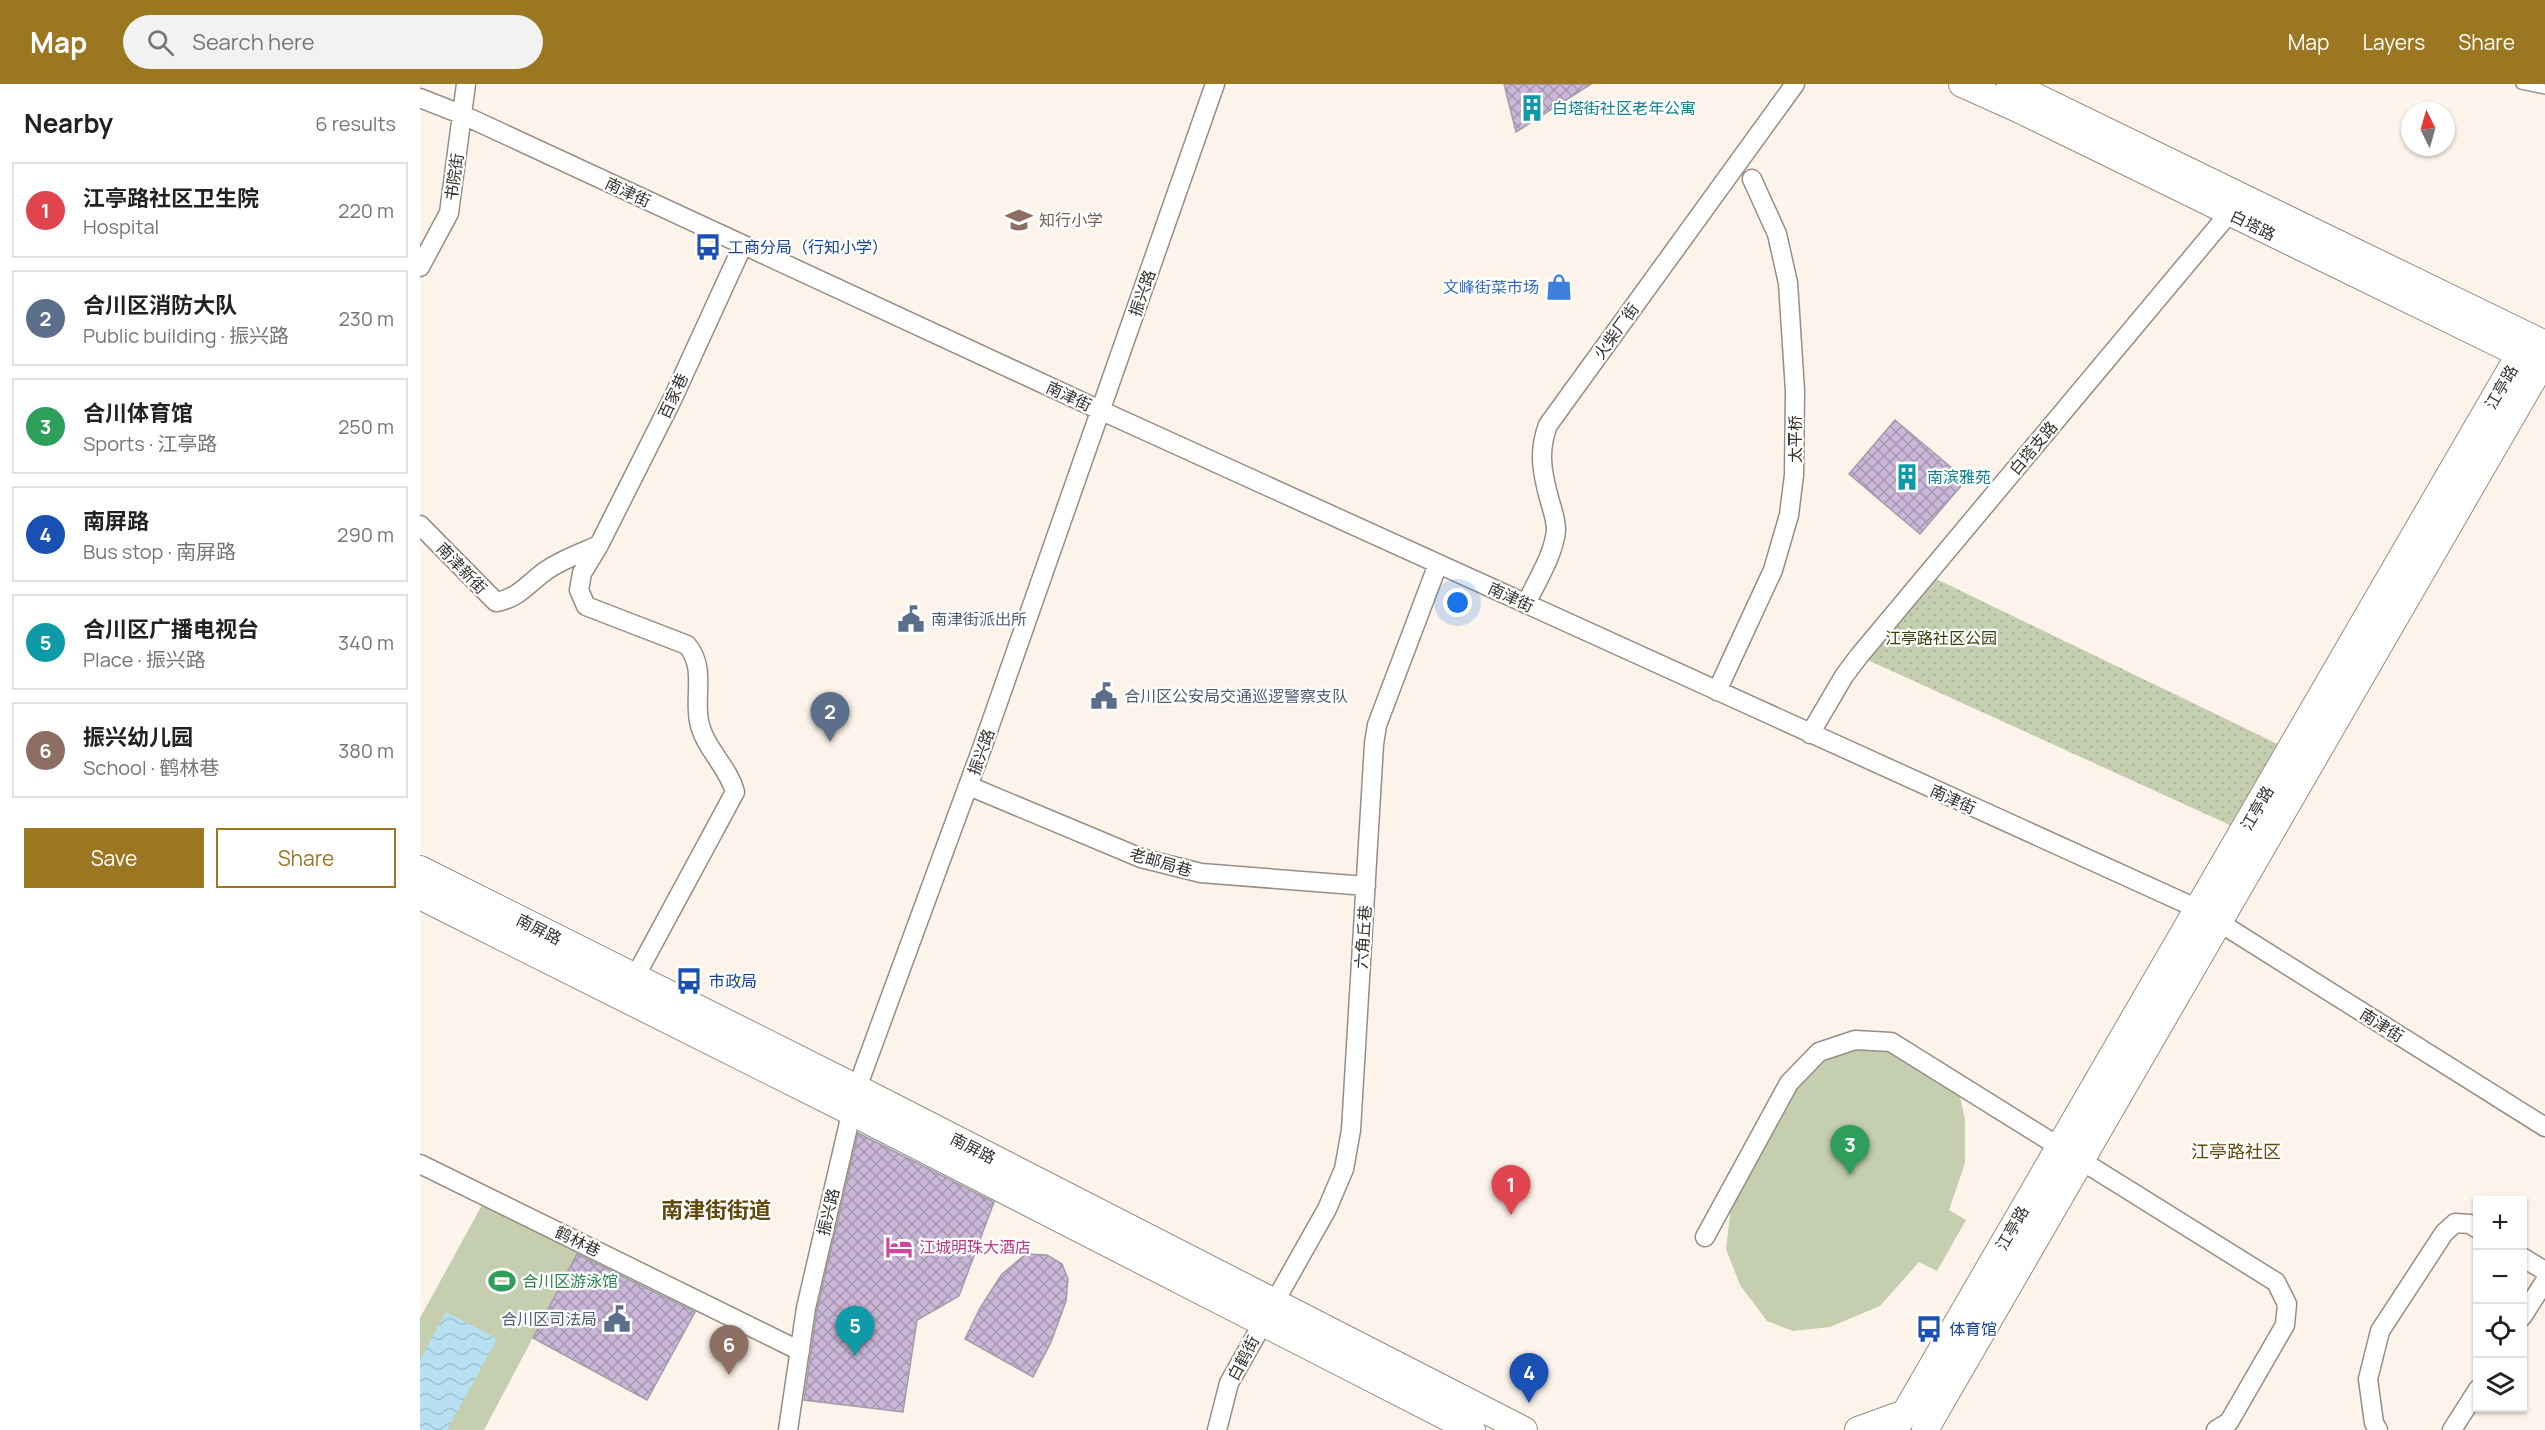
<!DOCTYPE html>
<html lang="en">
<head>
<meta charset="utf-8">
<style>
	:root { --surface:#fff; --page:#f2f2f2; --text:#222; --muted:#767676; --line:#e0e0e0; --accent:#9b7722 }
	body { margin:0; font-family:Manrope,"Noto Sans SC",sans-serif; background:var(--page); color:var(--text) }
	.controls { position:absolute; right:18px; bottom:18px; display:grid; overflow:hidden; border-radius:0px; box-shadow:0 2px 4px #0004 }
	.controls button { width:54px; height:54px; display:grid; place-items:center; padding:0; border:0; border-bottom:2px solid var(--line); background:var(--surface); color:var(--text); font:30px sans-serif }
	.compass { position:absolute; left:1981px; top:18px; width:54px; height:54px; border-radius:50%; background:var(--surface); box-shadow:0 2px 4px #0004; rotate:355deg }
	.you { position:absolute; left:1038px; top:519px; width:21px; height:21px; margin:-15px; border:4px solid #fff; border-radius:50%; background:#1a73e8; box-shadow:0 0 0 9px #1a73e833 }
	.badge { display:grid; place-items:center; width:39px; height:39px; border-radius:50%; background:var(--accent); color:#fff; font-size:20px; font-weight:700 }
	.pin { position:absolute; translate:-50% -50px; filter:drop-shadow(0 2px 3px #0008) }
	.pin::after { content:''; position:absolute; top:32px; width:21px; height:18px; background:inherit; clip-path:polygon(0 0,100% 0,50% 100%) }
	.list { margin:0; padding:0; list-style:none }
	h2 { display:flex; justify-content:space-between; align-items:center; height:78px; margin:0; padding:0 24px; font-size:26px }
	h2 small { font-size:20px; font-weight:400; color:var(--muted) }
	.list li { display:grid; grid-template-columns:39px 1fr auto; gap:18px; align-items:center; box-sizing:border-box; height:96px; margin:0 12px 12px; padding:0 12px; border:2px solid var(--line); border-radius:0px }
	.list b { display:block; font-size:22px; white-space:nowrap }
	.list p { margin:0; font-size:20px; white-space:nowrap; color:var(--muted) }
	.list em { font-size:20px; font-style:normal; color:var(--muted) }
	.actions { display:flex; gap:12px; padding:18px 24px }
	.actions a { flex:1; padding:14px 0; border:2px solid var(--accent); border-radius:0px; text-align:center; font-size:21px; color:var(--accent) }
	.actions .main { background:var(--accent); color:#fff }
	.icon { flex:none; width:33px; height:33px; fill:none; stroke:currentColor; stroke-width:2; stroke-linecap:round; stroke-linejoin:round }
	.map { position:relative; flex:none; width:2125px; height:1346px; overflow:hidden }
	header { display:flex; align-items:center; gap:36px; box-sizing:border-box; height:84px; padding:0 30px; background:var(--accent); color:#fff }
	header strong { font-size:28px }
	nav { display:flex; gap:33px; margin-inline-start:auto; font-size:21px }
	.search { width:420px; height:54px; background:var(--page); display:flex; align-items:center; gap:15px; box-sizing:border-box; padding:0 21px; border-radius:33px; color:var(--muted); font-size:22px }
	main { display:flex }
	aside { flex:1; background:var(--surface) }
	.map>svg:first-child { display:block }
	.green { fill:url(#green-dots) }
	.pitch { fill:#c5cfaf }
	.water { fill:url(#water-waves) }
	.building { fill:url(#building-cross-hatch); stroke:#a29ca6; stroke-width:1.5 }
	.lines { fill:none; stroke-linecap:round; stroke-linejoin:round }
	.lane-casing { stroke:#968e85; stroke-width:12 }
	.street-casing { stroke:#968e85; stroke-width:21 }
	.secondary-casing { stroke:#968e85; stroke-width:28 }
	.lane { stroke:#fff; stroke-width:9 }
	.street { stroke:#fff; stroke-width:18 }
	.secondary { stroke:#fff; stroke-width:26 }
	.labels { text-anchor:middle; stroke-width:4.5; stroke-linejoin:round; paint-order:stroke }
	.culture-label { font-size:16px; fill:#0d838f; stroke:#fff; text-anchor:start }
	.street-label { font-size:16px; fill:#35322e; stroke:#fff }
	.education-label { font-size:16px; fill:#785e54; stroke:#fff; text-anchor:start }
	.transit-label { font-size:16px; fill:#164399; stroke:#fff; text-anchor:start }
	.shop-label { font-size:16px; fill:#366cbe; stroke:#fff; text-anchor:end }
	.service-label { font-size:16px; fill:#4e5e75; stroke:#fff; text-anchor:start }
	.park-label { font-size:16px; fill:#344106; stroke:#fff }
	.hotel-label { font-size:16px; fill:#b23c85; stroke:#fff; text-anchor:start }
	.leisure-label { font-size:16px; fill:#27864d; stroke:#fff; text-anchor:start }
	.neighbourhood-label { font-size:18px; fill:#61480b; stroke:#fff }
	.district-label { font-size:22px; font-weight:bold; fill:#61480b; stroke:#fff }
</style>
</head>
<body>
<header>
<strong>Map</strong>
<div class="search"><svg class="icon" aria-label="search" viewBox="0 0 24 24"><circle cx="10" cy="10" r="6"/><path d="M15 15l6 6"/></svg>Search here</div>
<nav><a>Map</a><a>Layers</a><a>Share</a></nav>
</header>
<main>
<aside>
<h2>Nearby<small>6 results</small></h2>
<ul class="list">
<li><span class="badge" style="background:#e0444e">1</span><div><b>江亭路社区卫生院</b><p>Hospital</p></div><em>220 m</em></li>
<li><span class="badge" style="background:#5c6f8a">2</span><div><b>合川区消防大队</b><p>Public building · 振兴路</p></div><em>230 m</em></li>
<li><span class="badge" style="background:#2e9e5b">3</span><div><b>合川体育馆</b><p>Sports · 江亭路</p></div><em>250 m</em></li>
<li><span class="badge" style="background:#1a4fb4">4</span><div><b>南屏路</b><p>Bus stop · 南屏路</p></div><em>290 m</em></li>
<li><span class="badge" style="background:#0f9aa8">5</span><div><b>合川区广播电视台</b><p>Place · 振兴路</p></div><em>340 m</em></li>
<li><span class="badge" style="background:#8d6e63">6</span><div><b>振兴幼儿园</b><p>School · 鹤林巷</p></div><em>380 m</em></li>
</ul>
<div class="actions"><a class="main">Save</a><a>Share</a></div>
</aside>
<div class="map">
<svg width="2125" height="1346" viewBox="0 0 2125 1346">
	<defs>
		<pattern id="green-dots" width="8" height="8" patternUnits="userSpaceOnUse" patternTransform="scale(1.5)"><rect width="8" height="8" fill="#c5cfaf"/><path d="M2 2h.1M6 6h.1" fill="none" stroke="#aab297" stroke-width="1.8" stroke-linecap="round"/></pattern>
		<pattern id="water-waves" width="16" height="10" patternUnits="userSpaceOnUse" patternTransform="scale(1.5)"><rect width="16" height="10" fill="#b7e1f3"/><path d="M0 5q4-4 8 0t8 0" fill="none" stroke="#9ec2d1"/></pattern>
		<pattern id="building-cross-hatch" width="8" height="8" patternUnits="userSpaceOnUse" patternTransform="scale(1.5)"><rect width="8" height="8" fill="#cbb8d9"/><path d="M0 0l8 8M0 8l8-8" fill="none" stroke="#a696b0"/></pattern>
	</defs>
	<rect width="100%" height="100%" fill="#fcf4ea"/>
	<path class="green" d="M 1506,490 L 1870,666 L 1823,747 L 1439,572 Z"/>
	<path class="pitch" d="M 1471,958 L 1505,968 L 1537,1000 L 1545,1035 L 1545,1079 L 1529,1126 L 1546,1136 L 1517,1187 L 1499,1178 L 1460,1222 L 1410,1243 L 1373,1247 L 1347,1237 L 1320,1201 L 1306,1165 L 1313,1104 L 1399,968 Z
		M 67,1112 L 163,1159 L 64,1346 L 0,1346 L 0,1234 Z"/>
	<path class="water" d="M 26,1228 L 77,1255 L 27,1346 L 0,1346 L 0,1276 Z"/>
	<path class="building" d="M 1084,0 L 1171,0 L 1096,48 Z
		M 1475,336 L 1546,396 L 1500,450 L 1429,390 Z
		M 438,1049 L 574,1118 L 539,1212 L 497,1236 L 483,1328 L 384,1316 L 397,1226 Z
		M 157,1170 L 275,1228 L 227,1316 L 113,1254 Z
		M 606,1170 L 627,1171 L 642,1180 L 648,1195 L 646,1217 L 631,1258 L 613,1293 L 545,1255 L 560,1224 L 582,1190 Z"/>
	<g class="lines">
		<defs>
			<path id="lane" d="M 2101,0 L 2125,5"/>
			<path id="street" d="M 0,14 L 43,31 L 682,327 L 1778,825 L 2125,1043
				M 0,183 L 29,129 L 46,0
				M 0,441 L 76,518 C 97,515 108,500 124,488 C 140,476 161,469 179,461
				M 1106,520 C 1116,498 1134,471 1136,446 C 1136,435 1132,425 1129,414 C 1122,388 1118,367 1128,341 L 1375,0
				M 1297,607 L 1353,486 L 1369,431 L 1374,391 L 1375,307 L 1368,199 L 1357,150 L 1332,95
				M 1390,650 L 1424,592 L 1439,572 L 1816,121
				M 549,702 L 721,774 L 781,789 L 946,802
				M 215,893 L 315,708 C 308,682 284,664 279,637 C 274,611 286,583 267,561 L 166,522 L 159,506 L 162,489 L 179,461 L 252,316 L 323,161
				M 0,1080 L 380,1267
				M 1285,1153 L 1369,999 L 1399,968 L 1435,956 L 1471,958 L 1856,1198 L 1867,1220 L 1865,1241 L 1809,1338 L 1796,1346
				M 2102,1173 L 2125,1187
				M 854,1219 L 907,1125 L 924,1085 L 931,1046 L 954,660 L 957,641 L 1018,480
				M 2102,1233 L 2125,1197
				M 368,1346 L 386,1224 L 437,1004 L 562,664 L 795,0
				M 797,1346 L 809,1299 L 843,1239
				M 1958,1346 L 1954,1339 L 1948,1295 L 1960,1247 L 2024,1149 L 2035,1139 L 2050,1140 L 2058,1145
				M 2032,1346 L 2058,1305"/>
			<path id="secondary" d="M 1542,0 L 1600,26 L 2114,277
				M 1590,0 L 2125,260
				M 0,785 L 437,1004 L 1104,1346
				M 0,812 L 431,1028 L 1052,1346
				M 1438,1346 L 1485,1329
				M 1475,1346 L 2099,271 L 2119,259
				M 1505,1346 L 2122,280 L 2119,259"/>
		</defs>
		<use href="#lane" class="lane-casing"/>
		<use href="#street" class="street-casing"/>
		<use href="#secondary" class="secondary-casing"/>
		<use href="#lane" class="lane"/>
		<use href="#street" class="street"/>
		<use href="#secondary" class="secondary"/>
	</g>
	<defs>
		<symbol id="building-bare" viewBox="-9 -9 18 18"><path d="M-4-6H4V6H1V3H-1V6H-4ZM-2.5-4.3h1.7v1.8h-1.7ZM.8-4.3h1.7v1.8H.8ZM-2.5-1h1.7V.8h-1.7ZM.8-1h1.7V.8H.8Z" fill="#0f9aa8" stroke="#fff" stroke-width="2.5" paint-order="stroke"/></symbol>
		<symbol id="school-bare" viewBox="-9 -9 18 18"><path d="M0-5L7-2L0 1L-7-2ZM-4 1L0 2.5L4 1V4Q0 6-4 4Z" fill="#8d6e63" stroke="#fff" stroke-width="2.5" paint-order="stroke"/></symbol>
		<symbol id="bus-bare" viewBox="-9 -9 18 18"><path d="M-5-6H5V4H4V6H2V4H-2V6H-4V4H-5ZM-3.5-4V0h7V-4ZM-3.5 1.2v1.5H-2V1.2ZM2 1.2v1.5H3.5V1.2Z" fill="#1a4fb4" stroke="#fff" stroke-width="2.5" paint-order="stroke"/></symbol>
		<symbol id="shop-bare" viewBox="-9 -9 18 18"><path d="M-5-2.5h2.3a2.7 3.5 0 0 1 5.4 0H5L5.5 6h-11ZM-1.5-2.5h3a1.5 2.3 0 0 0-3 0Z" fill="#3f7fe0" stroke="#fff" stroke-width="2.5" paint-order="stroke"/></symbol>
		<symbol id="civic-bare" viewBox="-9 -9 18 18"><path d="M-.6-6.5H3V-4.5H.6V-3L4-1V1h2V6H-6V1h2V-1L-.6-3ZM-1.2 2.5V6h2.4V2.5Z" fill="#5c6f8a" stroke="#fff" stroke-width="2.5" paint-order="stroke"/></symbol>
		<symbol id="hotel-bare" viewBox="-9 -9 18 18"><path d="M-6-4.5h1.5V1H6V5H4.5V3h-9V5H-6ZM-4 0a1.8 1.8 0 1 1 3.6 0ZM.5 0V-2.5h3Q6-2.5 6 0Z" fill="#d1479c" stroke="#fff" stroke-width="2.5" paint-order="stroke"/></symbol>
		<symbol id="stadium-bare" viewBox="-9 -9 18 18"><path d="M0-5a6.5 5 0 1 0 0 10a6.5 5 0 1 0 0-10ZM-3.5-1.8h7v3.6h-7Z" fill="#2e9e5b" stroke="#fff" stroke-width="2.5" paint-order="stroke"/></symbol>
	</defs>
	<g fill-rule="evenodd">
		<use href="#building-bare" x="1093" y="5" width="38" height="38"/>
		<use href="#school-bare" x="580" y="117" width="38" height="38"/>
		<use href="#bus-bare" x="269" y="144" width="38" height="38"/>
		<use href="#shop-bare" x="1120" y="184" width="38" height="38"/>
		<use href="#building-bare" x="1468" y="374" width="38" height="38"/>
		<use href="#civic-bare" x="472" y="516" width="38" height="38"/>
		<use href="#civic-bare" x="665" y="593" width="38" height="38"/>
		<use href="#bus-bare" x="250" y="878" width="38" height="38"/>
		<use href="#hotel-bare" x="460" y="1144" width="38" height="38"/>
		<use href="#stadium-bare" x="63" y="1178" width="38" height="38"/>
		<use href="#civic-bare" x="178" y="1216" width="38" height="38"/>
		<use href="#bus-bare" x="1490" y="1226" width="38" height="38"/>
	</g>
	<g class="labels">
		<g class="culture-label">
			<text x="1132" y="30">白塔街社区老年公寓</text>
			<text x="1507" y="399">南滨雅苑</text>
		</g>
		<g class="street-label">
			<text transform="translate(34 93) rotate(-82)" y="6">书院街</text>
			<text transform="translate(208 108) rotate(25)" y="6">南津街</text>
			<text transform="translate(1833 141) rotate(26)" y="6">白塔路</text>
			<text transform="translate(722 209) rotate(-71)" y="6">振兴路</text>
			<text transform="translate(1196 247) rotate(-54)" y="6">火柴厂街</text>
			<text transform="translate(2081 303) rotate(-60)" y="6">江亭路</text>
			<text transform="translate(253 312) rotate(-65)" y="6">百家巷</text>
			<text transform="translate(649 312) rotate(25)" y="6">南津街</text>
			<text transform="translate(1375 355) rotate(-90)" y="6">太平桥</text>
			<text transform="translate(1613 364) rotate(-50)" y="6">白塔支路</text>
			<text transform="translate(42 484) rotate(46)" y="6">南津新街</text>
			<text transform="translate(1091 513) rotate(25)" y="6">南津街</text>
			<text transform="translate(561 668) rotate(-70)" y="6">振兴路</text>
			<text transform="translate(1533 715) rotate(24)" y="6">南津街</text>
			<text transform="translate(1837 724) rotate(-60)" y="6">江亭路</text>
			<text transform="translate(741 778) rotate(16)" y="6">老邮局巷</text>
			<text transform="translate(119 845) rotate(27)" y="6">南屏路</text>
			<text transform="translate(943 853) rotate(-86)" y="6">六角丘巷</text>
			<text transform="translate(1962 941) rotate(32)" y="6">南津街</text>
			<text transform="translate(553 1064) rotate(27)" y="6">南屏路</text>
			<text transform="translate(408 1128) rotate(-77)" y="6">振兴路</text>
			<text transform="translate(1592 1144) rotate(-60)" y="6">江亭路</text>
			<text transform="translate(158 1157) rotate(26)" y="6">鹤林巷</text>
			<text transform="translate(823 1274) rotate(-62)" y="6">白鹤街</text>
		</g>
		<g class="education-label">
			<text x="619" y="142">知行小学</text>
		</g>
		<g class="transit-label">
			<text x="308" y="169">工商分局（行知小学）</text>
			<text x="289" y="903">市政局</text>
			<text x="1529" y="1251">体育馆</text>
		</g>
		<g class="shop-label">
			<text x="1119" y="209">文峰街菜市场</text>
		</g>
		<g class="service-label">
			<text x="511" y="541">南津街派出所</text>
			<text x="704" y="618">合川区公安局交通巡逻警察支队</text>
			<text x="177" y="1241" text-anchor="end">合川区司法局</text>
		</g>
		<g class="park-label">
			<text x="1521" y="560">江亭路社区公园</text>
		</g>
		<g class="hotel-label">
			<text x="499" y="1169">江城明珠大酒店</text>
		</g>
		<g class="leisure-label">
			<text x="102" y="1203">合川区游泳馆</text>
		</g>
		<g class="neighbourhood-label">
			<text x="1816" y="1074">江亭路社区</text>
		</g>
		<g class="district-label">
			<text x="296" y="1134">南津街街道</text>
		</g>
	</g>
</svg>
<div class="controls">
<button>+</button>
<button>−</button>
<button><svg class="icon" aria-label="locate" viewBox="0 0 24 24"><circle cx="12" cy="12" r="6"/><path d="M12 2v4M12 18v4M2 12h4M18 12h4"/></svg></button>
<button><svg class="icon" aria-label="layers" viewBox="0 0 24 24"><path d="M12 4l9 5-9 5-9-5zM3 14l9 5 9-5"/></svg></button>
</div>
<svg class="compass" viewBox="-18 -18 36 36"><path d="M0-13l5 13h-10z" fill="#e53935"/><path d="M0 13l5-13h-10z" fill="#767676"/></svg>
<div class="you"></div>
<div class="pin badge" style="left:1091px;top:1131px;background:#e0444e">1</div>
<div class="pin badge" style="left:410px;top:658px;background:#5c6f8a">2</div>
<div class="pin badge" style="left:1430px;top:1091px;background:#2e9e5b">3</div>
<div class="pin badge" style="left:1109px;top:1319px;background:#1a4fb4">4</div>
<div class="pin badge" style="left:435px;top:1272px;background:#0f9aa8">5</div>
<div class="pin badge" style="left:309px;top:1291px;background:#8d6e63">6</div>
</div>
</main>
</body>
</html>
